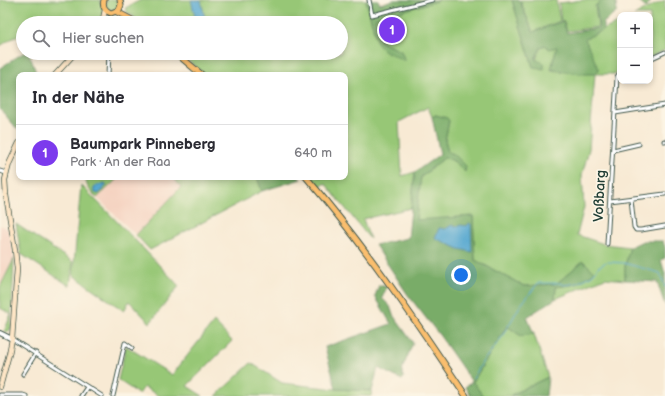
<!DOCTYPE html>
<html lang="de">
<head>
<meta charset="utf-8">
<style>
	:root { --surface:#fff; --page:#f2f2f3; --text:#2b2b33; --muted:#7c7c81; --line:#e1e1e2; --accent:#7c3aed }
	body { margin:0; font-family:"Balsamiq Sans",sans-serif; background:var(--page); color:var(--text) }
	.controls { position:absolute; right:12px; top:12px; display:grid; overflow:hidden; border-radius:8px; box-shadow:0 2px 6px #0003 }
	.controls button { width:36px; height:36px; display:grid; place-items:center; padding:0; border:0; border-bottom:1px solid var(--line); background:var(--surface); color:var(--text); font:20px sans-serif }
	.you { position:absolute; left:461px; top:275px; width:14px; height:14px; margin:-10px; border:3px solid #fff; border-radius:50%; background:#1a73e8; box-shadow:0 0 0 6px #1a73e833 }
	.badge { display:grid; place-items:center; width:26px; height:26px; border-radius:50%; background:var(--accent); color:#fff; font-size:13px; font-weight:700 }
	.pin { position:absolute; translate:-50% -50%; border:2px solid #fff; box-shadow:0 1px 4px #0006 }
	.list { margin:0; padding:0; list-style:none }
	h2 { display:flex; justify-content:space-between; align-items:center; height:52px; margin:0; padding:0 16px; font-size:17px }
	h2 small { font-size:13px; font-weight:400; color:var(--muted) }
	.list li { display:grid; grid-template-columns:26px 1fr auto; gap:12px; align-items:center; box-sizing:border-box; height:56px; padding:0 16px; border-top:1px solid var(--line) }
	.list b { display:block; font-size:15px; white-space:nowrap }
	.list p { margin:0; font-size:13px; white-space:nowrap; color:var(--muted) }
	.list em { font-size:13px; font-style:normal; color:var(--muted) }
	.icon { flex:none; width:22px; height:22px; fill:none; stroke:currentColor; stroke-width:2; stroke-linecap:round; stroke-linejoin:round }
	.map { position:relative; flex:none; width:665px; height:396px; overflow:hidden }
	.search { position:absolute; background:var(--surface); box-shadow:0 2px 6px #0003; left:16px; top:16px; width:332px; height:44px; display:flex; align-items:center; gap:10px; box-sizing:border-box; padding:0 14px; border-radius:22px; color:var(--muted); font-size:15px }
	.panel { position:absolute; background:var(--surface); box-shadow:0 2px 6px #0003; left:16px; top:72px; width:332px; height:108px; border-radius:8px }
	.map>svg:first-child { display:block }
	.built { fill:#f5d3c1 }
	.green { fill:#97c776; stroke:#5b8255 }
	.forest { fill:#79ac67; stroke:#4c744e }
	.water { fill:#55a7d0; stroke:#3a7282 }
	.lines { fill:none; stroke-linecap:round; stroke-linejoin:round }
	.stream { stroke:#55a7d0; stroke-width:1 }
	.minor-casing { stroke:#40574c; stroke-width:5 }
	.tertiary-casing { stroke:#40574c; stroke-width:6 }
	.secondary-casing { stroke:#40574c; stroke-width:6 }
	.primary-casing { stroke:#40574c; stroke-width:7 }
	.minor { stroke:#fff; stroke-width:3 }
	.tertiary { stroke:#fff; stroke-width:4 }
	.secondary { stroke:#fde5c5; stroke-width:4.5 }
	.primary { stroke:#fabe6e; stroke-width:5 }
	.labels { text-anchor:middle; stroke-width:3.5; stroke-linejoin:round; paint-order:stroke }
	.street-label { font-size:14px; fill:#1f3d34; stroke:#fcf5e5 }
</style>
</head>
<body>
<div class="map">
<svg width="665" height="396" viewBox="0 0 665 396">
	<rect width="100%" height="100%" fill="#fcf5e5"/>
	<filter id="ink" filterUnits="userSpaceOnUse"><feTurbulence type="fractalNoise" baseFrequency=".025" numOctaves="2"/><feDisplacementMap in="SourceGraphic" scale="8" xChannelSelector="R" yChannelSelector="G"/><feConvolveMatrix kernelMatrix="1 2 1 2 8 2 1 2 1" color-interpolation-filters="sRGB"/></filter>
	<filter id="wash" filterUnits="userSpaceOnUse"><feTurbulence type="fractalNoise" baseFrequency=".012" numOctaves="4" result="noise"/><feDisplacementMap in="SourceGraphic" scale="16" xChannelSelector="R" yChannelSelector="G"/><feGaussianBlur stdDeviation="0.9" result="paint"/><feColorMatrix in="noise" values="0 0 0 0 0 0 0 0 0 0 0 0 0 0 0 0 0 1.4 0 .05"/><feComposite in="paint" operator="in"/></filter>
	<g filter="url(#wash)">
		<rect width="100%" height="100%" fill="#f8ead4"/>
		<path class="built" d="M 119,177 L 173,177 L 182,186 L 136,235 L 97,198 Z
			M 0,225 L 9,230 L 14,259 L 0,287 Z"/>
		<path class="green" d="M 0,0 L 100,0 L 103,11 L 99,23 L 23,23 L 23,37 L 21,33 L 0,46 Z
			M 107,0 L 117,0 L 119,5 L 117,9 L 113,10 L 108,9 L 106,5 Z
			M 141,0 L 366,0 L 377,43 L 401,51 L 381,42 L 375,18 L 399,12 L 439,0 L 512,0 L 533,67 L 541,47 L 545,45 L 557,47 L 551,70 L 580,74 L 585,38 L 620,22 L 620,71 L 614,74 L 595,74 L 589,149 L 582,175 L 584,207 L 577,235 L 604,244 L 630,247 L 625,266 L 625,280 L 605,278 L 555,299 L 556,287 L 577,284 L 583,261 L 556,284 L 524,286 L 475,260 L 473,216 L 415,221 L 421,177 L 444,158 C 453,158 459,166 465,171 L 454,154 L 448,152 L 445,140 L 449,121 L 436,115 L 432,117 L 428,107 L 399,122 L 402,176 L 415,172 L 411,208 L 363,219 L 370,239 L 325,183 L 318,188 L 309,177 L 345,177 L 345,75 L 205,75 L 179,53 L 341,53 L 341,23 L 142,23 L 127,12 L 125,8 Z
			M 520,0 L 556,0 L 560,21 L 533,32 Z
			M 583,0 L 601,0 L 595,6 L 598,27 L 567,31 L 564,21 L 561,21 L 559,3 Z
			M 665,0 L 665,50 L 650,57 L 650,15 L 634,15 Z
			M 86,177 L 119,177 L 97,198 C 91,192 85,186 86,177 Z
			M 173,177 L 257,177 L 262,191 L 150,250 L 136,235 L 181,187 Z
			M 81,185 L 141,246 L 179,286 L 150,323 L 129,301 L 124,311 L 73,275 Z
			M 16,224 L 73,262 L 70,286 L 21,254 Z
			M 14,259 L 11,329 L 7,332 L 4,332 L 11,314 L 0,308 L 0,287 Z
			M 214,322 L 232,341 L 187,386 L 203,396 L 159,396 L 144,387 L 139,394 L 118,380 L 126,346 L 172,375 Z
			M 507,326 L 521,336 L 534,334 L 548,377 L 513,394 L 510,396 L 483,396 L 472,382 Z
			M 251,363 L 282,383 L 336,389 L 372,391 L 371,396 L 216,396 Z"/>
		<path class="forest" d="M 366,0 L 378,0 L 380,4 L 393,0 L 439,0 L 399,12 L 375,18 L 381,42 L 401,51 L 405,61 L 383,50 L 377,43 Z
			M 512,0 L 519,0 L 533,32 L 563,21 L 567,33 L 599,28 L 596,6 L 601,0 L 619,0 L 616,3 L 617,12 L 603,23 L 603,30 L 585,39 L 599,70 L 595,74 L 580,74 L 551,69 L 557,47 L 549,49 L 545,45 L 541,47 L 535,59 L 544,63 L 544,69 L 533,67 Z
			M 634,0 L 651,0 L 651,1 L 646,8 L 638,1 Z
			M 23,53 L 29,53 L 37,75 L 19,75 L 19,131 L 0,109 L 0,68 Z
			M 436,115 L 447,118 L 449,121 L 445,140 L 448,152 L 454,154 L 466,166 L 465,172 C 459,166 453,158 444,158 L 421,177 L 416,220 L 473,216 L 475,260 L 524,286 L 556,284 L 583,261 L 595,272 L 577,284 L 556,287 L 555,299 L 527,317 L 534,334 L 521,336 L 507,326 L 473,382 L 483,396 L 471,396 L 465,387 L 472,382 L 440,336 L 408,295 L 375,245 L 408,238 L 415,172 L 440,154 L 432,117 Z
			M 257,177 L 298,177 L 301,179 L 262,191 Z
			M 643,241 L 663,241 L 665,248 L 665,258 L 661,260 L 665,274 L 665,305 L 657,282 L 625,280 L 625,266 L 630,247 Z
			M 379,285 L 387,287 L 382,298 L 390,306 L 393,315 L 413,343 L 403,367 L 402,374 L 404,378 L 402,380 L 378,368 L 372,391 L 336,389 L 325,347 L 391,324 L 375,296 Z
			M 548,377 L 546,396 L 510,396 L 513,394 Z"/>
		<path class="water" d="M 191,0 L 201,0 L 206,23 L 203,23 L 195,17 Z
			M 105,183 L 107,185 L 99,194 L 95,193 L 93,188 L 95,186 Z
			M 469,223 L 471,224 L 472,252 L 459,249 L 435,238 L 439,228 L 445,229 L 452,225 L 457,227 L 460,225 L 467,226 Z"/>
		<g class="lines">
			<path class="stream" d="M 608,262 L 624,263 L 660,273 L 665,287
				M 473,379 L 483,361 L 500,340 L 520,306 L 538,283 L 560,283 L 565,285 L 577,283 L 591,276 L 596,271 L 598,267 L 606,262"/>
		</g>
	</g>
	<g filter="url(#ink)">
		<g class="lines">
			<defs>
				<path id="minor" d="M 369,0 L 372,15 L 432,0
					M 107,17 L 110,23
					M 650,59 L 665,52
					M 108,75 L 109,53
					M 615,113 L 665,105
					M 664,141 L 665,141
					M 613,150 L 639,144
					M 0,171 L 6,173
					M 631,199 L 634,227 L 636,230 L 641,230 L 665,226
					M 610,201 L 665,194
					M 607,244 L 617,77 L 620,72
					M 12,339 L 102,396
					M 23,374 L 36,353
					M 0,395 L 23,395 L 26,396
					M 81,396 L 87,387
					M 113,396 L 125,343 L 132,348"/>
				<path id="tertiary" d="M 0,333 L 12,339"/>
				<path id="secondary" d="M 100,23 L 103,19 L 105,10
					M 55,75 L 75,53
					M 0,387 L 9,354 L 12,339 L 17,269 L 15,250 L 6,195 L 5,180 L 9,164 L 19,143"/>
				<path id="primary" d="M 104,0 C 102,6 105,11 111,13 L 119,10 L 121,5 L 120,0
					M 117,12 L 138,23
					M 176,53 L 202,75
					M 306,177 C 365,246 416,321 466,396"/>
			</defs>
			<use href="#minor" class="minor-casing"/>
			<use href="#tertiary" class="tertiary-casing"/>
			<use href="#secondary" class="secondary-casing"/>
			<use href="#primary" class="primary-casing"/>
			<use href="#minor" class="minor"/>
			<use href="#tertiary" class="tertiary"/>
			<use href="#secondary" class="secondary"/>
			<use href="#primary" class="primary"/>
		</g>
	</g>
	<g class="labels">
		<g class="street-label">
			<text transform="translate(599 196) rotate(-87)" y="5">Voßbarg</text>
		</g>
	</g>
</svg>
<div class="controls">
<button>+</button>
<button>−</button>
</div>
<div class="you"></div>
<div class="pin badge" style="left:392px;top:30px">1</div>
<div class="search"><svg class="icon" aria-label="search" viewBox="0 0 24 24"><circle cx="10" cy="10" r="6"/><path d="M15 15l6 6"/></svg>Hier suchen</div>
<section class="panel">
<h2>In der Nähe<small></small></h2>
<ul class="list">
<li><span class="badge">1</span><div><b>Baumpark Pinneberg</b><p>Park · An der Raa</p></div><em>640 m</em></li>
</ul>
</section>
</div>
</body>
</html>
